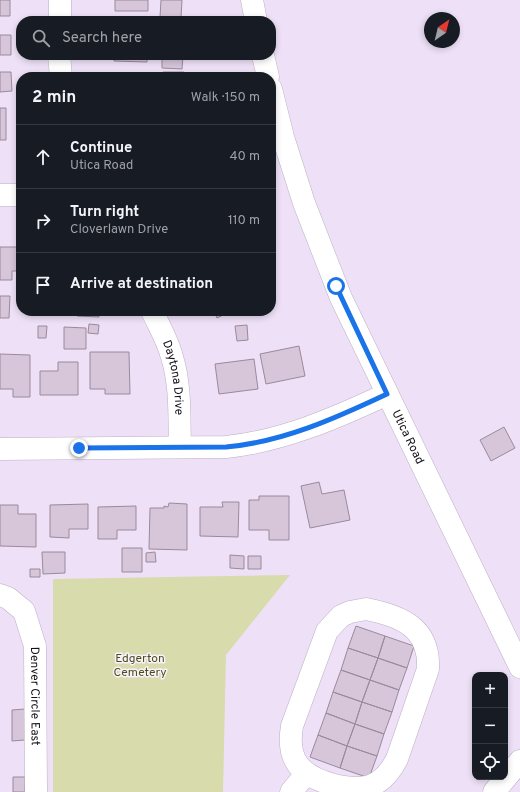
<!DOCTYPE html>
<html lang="en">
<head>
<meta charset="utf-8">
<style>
	:root { --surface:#171b24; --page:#20242c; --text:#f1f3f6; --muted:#9ea1a6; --line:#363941 }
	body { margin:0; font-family:Overpass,sans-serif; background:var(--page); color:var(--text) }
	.controls { position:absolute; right:12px; bottom:12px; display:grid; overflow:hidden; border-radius:8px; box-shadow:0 2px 6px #0003 }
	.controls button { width:36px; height:36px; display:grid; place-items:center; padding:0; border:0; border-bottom:1px solid var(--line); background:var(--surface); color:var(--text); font:20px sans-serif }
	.compass { position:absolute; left:424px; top:12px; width:36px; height:36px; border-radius:50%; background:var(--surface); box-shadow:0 2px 6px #0003; rotate:35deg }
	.stop { position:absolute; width:12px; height:12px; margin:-9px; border:3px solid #1a73e8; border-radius:50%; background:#fff }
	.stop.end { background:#1a73e8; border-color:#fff; box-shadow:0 1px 4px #0008 }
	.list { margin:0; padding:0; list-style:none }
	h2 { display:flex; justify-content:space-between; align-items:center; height:52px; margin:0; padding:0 16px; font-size:17px }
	h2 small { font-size:13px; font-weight:400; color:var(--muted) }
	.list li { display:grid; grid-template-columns:26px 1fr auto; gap:12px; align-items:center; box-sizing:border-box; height:64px; padding:0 16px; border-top:1px solid var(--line) }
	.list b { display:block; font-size:15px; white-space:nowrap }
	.list p { margin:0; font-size:13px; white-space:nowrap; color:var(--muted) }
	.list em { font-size:13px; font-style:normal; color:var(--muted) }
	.icon { flex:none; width:22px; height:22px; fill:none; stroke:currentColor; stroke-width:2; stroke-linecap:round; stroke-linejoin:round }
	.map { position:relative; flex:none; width:520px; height:792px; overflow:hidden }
	.search { position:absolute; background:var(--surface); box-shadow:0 2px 6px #0003; left:16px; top:16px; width:260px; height:44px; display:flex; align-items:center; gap:10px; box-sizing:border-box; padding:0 14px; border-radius:16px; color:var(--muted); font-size:15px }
	.panel { position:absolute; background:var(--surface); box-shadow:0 2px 6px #0003; left:16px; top:72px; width:260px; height:244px; border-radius:16px }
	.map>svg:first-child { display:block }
	.green { fill:#d8dbac }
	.building { fill:#d7c5d9; stroke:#9a8a9c }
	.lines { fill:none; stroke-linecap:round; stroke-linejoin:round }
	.minor-casing { stroke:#bcb0c5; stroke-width:23 }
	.major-casing { stroke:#bcb0c5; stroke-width:23 }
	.minor { stroke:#fff; stroke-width:22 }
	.major { stroke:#fff; stroke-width:22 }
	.route { stroke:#1a73e8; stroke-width:5 }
	.labels { text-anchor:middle; stroke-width:3; stroke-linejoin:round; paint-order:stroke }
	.street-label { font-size:12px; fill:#151118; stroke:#f8f1fe }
	.park-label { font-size:12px; fill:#4d4e18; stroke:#f8f1fe }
</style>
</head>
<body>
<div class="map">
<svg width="520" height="792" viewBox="0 0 520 792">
	<rect width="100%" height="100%" fill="#eee1f7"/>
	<path class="green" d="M 290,575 L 226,655 L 223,792 L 53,792 L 53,579 Z"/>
	<path class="building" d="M 0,0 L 10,0 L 10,16 L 0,16 Z
		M 115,0 L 148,0 L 148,11 L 115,11 Z
		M 161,0 L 182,0 L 181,18 L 160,17 Z
		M 0,35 L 11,35 L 11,55 L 0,55 Z
		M 114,55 L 147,55 L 147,62 L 114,61 Z
		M 162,55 L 183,55 L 182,69 L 162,68 Z
		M 0,72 L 11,72 L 12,91 L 0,92 Z
		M 163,72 L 184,72 L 184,77 L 163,77 Z
		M 0,108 L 6,108 L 6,140 L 0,140 Z
		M 0,247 L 21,247 L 21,271 L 12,271 L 12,280 L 0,280 Z
		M 0,296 L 10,296 L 9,318 L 0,318 Z
		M 77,311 L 99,311 L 99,317 L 77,316 Z
		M 214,311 L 231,311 L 217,318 Z
		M 89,324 L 99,325 L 98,334 L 88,333 Z
		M 247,325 L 248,340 L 237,341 L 235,326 Z
		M 38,326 L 47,326 L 46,338 L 38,338 Z
		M 64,327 L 86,328 L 86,349 L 64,349 Z
		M 299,346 L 305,376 L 266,384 L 260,354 Z
		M 90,352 L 129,352 L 130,394 L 105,394 L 105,389 L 90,389 Z
		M 0,354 L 30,355 L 30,397 L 13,397 L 13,389 L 0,389 Z
		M 254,359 L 258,389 L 219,394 L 215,364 Z
		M 58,362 L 78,362 L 78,395 L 40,395 L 40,371 L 58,371 Z
		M 504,427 L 515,448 L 491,461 L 480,440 Z
		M 319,482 L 322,494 L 344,490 L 350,520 L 310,528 L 301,486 Z
		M 259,496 L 289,496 L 289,540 L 269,540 L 269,530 L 249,530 L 249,500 L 259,500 Z
		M 222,502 L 239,502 L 238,537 L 200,536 L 200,507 L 223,507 Z
		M 169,503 L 187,504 L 187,550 L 149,549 L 150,508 L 164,508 L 164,506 L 168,507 Z
		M 88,504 L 88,529 L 69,529 L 69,538 L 50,537 L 50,505 Z
		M 0,505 L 18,505 L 18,514 L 36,514 L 36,547 L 0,546 Z
		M 136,506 L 136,530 L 117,530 L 117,539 L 98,539 L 98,507 Z
		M 122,548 L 142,548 L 142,572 L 122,572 Z
		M 42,552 L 65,552 L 65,573 L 43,574 Z
		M 155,552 L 156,562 L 146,562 L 146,553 Z
		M 230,555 L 244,556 L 244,569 L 230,568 Z
		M 248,556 L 261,556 L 261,569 L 248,569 Z
		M 30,569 L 40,569 L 40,577 L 30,577 Z
		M 356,626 L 385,636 L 378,658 L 348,648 Z
		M 385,636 L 414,646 L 407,668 L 378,658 Z
		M 348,648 L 378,658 L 370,680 L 341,670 Z
		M 378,658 L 407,668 L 399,690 L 370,680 Z
		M 341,670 L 370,680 L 362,702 L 333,692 Z
		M 370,680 L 399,690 L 392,712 L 362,702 Z
		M 333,692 L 362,702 L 355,724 L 326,713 Z
		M 362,702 L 392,712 L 384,734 L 355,724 Z
		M 25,709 L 25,740 L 12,741 L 12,710 Z
		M 326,713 L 355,724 L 347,746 L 318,735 Z
		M 355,724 L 384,734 L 377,756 L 347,746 Z
		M 318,735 L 347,746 L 340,768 L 310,757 Z
		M 347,746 L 377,756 L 369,778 L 340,768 Z
		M 13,777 L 25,777 L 25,792 L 13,792 Z"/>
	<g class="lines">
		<defs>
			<g id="minor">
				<path d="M 252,0 L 256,21"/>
				<path d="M 60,21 L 60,0"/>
				<path d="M 59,55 L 61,77"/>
				<path d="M 263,55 L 268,77"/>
				<path id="s1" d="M 271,89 L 283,137 L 304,203 L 341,298 L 520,667"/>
				<path d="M 0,195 L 21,195"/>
				<path id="s2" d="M 152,311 C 159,326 168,341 172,357 C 181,386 179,417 180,447"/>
				<path d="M 0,449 L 226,447 C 283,441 336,418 387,394"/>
				<path id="s3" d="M 0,595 L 8,598 L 24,611 L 35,646 L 36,792"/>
				<path d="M 366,609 C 402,616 430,628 428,669 L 397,759 C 382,788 364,792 334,785 C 301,776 286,761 292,726 L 327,631 L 341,616 L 350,612 Z"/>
				<path d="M 291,792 L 306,774"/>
			</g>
			<path id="major" d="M 494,792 L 520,761"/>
		</defs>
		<use href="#minor" class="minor-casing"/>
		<use href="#major" class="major-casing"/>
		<use href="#minor" class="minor"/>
		<use href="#major" class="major"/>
	</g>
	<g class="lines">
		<path class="route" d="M 79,448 L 226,447 C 283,442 336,418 387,394 L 336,286"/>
	</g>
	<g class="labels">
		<g class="street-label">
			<text dy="4" stroke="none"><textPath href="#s2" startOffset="71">Daytona Drive</textPath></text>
			<text dy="4" stroke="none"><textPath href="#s1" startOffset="375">Utica Road</textPath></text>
			<text dy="4" stroke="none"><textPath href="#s3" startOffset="116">Denver Circle East</textPath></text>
		</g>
		<g class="park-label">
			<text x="140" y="662">Edgerton<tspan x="140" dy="14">Cemetery</tspan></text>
		</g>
	</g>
</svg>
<div class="controls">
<button>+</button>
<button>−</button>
<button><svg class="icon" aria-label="locate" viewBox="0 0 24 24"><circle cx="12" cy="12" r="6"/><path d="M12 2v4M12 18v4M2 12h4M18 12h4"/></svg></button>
</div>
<svg class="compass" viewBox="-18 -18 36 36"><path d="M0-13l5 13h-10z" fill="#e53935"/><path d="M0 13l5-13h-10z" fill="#9ea1a6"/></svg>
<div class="stop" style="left:336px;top:286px"></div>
<div class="stop end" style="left:79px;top:448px"></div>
<div class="search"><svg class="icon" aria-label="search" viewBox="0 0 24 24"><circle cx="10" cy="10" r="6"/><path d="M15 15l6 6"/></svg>Search here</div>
<section class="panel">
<h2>2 min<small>Walk · 150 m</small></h2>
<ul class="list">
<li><svg class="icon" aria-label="ahead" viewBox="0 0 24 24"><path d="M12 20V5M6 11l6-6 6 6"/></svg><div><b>Continue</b><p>Utica Road</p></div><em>40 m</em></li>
<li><svg class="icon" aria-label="right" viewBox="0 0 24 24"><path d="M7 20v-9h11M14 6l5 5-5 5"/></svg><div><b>Turn right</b><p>Cloverlawn Drive</p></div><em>110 m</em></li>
<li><svg class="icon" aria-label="arrive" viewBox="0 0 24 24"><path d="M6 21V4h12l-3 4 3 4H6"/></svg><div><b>Arrive at destination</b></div></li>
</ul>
</section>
</div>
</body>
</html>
